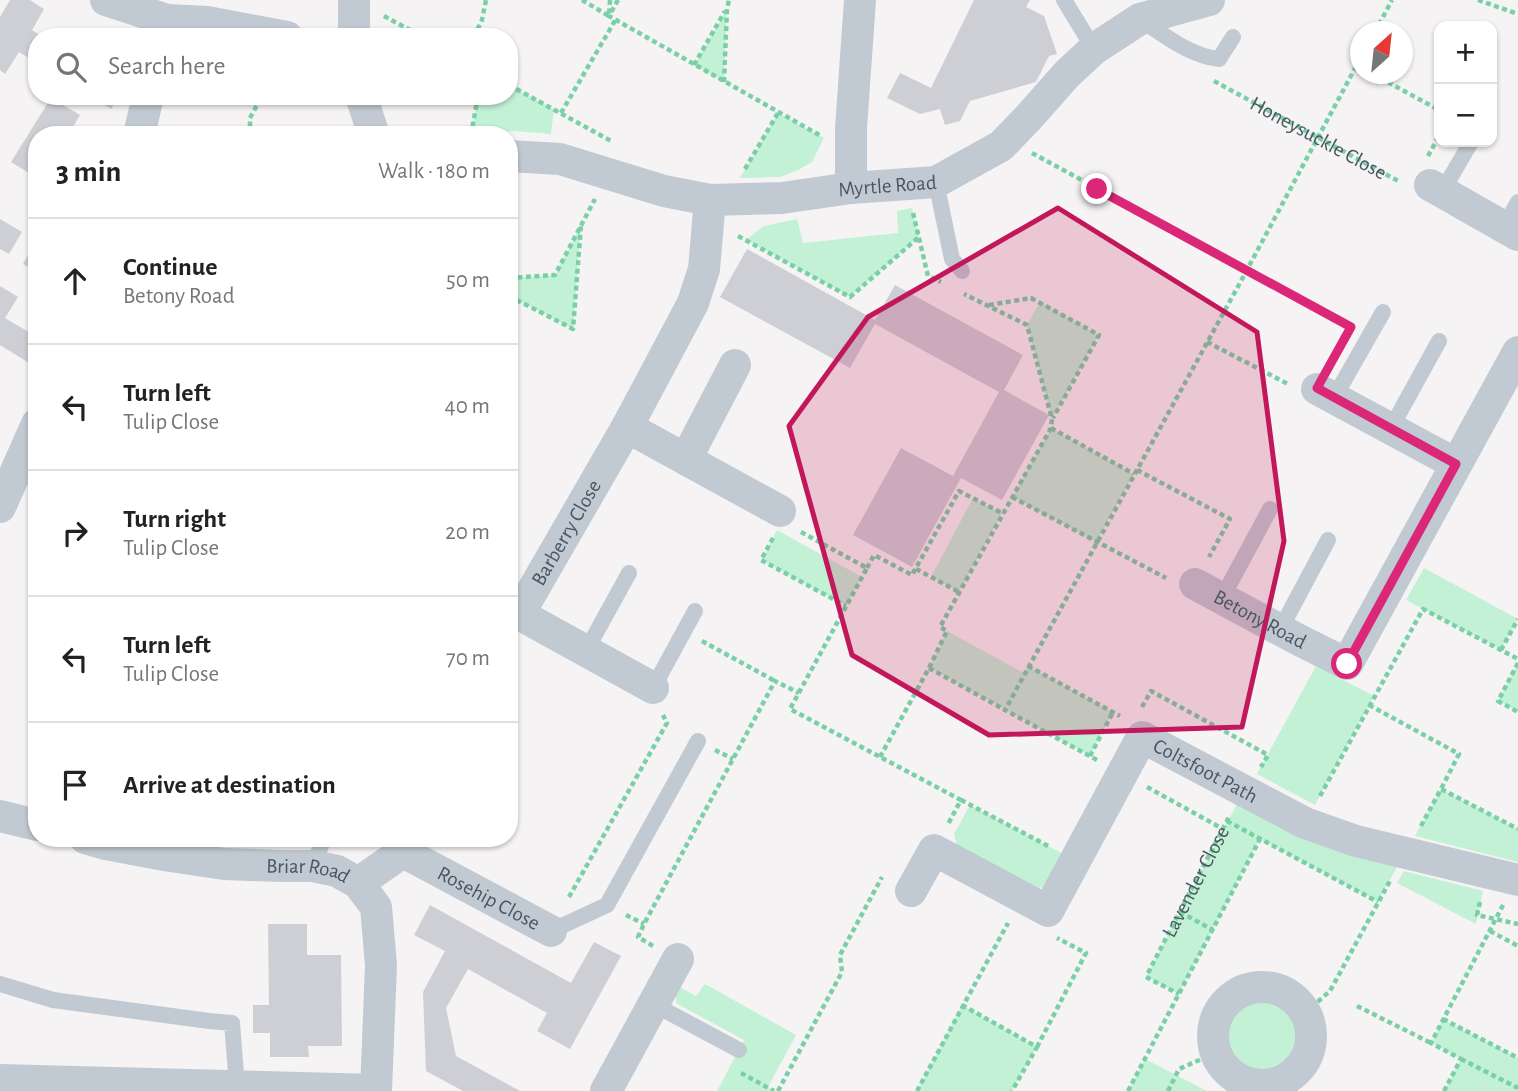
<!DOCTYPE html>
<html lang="en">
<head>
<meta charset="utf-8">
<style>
	:root { --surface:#fff; --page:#f6f6f6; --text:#222; --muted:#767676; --line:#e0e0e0 }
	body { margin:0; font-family:"Alegreya Sans",sans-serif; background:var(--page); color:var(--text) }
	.controls { position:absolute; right:21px; top:21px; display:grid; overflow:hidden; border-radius:14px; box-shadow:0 2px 5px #0004 }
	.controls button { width:63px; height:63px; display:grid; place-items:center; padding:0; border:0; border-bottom:2px solid var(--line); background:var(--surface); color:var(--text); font:35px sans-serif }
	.compass { position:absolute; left:1350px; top:21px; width:63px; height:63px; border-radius:50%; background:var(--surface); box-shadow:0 2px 5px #0004; rotate:27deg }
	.stop { position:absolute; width:21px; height:21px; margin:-16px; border:5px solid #db2777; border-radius:50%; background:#fff }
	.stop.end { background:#db2777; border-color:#fff; box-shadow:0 2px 7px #0008 }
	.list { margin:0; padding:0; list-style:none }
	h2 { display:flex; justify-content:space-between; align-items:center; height:91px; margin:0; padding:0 28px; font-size:30px }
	h2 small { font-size:23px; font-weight:400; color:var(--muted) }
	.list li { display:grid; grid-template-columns:46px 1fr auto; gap:21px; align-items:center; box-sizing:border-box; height:126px; padding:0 28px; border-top:2px solid var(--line) }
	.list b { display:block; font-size:26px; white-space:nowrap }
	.list p { margin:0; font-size:23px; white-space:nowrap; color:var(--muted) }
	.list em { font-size:23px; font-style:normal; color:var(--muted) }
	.icon { flex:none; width:38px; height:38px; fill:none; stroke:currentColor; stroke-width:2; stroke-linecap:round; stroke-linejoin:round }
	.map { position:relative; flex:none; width:1518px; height:1091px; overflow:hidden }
	.search { position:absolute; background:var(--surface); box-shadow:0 2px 5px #0004; left:28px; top:28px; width:490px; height:77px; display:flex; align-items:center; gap:18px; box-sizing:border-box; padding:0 24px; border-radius:28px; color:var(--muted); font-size:26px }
	.panel { position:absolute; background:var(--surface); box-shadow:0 2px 5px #0004; left:28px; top:126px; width:490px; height:721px; border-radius:28px }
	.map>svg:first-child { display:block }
	.green { fill:#c3f1d5 }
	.building { fill:#cdcfd5 }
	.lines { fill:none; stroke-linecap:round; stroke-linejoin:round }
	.path { stroke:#7ad0a6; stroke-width:4.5; stroke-dasharray:5 3.5; stroke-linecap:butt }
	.service { stroke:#c1cad2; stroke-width:16 }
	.minor { stroke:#c1cad2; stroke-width:32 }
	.route { stroke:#db2777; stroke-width:9 }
	.marked { fill:#c2185b; fill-opacity:0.2; stroke:#c2185b; stroke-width:5; stroke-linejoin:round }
	.labels { text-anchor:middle; stroke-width:6; stroke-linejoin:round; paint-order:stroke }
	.street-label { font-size:21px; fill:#4a5661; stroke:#fff }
</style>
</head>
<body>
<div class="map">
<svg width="1518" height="1091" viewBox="0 0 1518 1091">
	<rect width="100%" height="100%" fill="#f5f3f3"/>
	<path class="green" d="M 727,9 L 724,82 L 694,65 Z
		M 509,85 L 554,109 L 551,134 L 515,131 L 471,134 L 478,96 L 509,96 Z
		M 778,113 L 824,138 L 812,162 L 798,170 L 780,177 L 740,178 Z
		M 912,208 L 919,237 L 850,297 L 746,240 L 764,226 L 797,219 L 803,243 L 898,233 L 897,211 Z
		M 581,225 L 573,329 L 509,296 L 509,278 L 555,275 Z
		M 1040,302 L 1099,335 L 1052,419 L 1027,325 Z
		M 1051,428 L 1134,474 L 1096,542 L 1012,497 Z
		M 973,498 L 1002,513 L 959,592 L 931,577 Z
		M 777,530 L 862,577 L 846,606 L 761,560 Z
		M 1424,568 L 1518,619 L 1501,650 L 1406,600 Z
		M 947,631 L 1024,673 L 1028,666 L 1113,712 L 1090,756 L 929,668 Z
		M 1518,663 L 1518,712 L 1498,701 Z
		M 1316,666 L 1374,696 L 1315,805 L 1257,774 Z
		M 1441,789 L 1518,829 L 1518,862 L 1415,836 Z
		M 1237,804 L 1398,865 L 1378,902 L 1260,839 L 1179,994 L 1146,977 Z
		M 970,805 L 1065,855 L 1044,887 L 1028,889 L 959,853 L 954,834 Z
		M 1404,871 L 1483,891 L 1476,924 L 1397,883 Z
		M 705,984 L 796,1035 L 768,1087 L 774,1091 L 717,1091 L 744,1040 L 676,1003 L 676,985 L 696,996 Z
		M1227 1036a34 34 0 1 1 68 0a34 34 0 1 1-68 0Z
		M 962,1005 L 1037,1047 L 1012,1091 L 917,1091 Z
		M 1443,1019 L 1518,1058 L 1518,1091 L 1444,1091 L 1461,1059 L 1431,1043 Z
		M 1145,1059 L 1207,1091 L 1128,1091 Z"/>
	<path class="building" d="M 10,0 L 30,0 L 44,9 L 32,30 L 43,37 L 37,37 L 37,63 L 19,52 L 5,74 L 0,70 L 0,17 Z
		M 974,0 L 1030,0 L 1026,7 L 1044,16 L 1057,54 L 1049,56 L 1036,82 L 970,101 L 960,121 L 945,125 L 940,109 L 920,114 L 887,98 L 900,73 L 931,88 Z
		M 91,96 L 119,96 L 111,109 Z
		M 51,98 L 80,115 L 68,135 L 37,135 L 37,178 L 11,162 Z
		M 0,219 L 22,232 L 9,254 L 0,249 Z
		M 37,240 L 37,272 L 23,264 Z
		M 747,249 L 875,320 L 895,285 L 1023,355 L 1004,390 L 1049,415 L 1002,500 L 961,478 L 912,567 L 853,535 L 901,448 L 953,476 L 999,392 L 875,324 L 850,368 L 720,297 Z
		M 0,286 L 18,297 L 5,318 L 37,337 L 37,350 L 29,363 L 0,345 Z
		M 430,905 L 571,983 L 594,942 L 621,956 L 570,1049 L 537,1031 L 547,1013 L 468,969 L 446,1008 L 456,1056 L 520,1091 L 463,1091 L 426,1071 L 423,992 L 445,951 L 414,935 Z
		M 268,924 L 307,924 L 307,955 L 341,955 L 342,1046 L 308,1046 L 309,1057 L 270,1057 L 270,1033 L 253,1033 L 253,1005 L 269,1005 Z"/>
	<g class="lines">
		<g class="path">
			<path d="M 582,0 L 609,16 L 610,0"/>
			<path d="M 618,0 L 609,16 L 821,136"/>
			<path d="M 1478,0 L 1518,14"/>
			<path d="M 384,16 L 423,37"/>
			<path d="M 1375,32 L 1392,0"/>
			<path d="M 474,37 L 482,20 L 486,0"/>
			<path d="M 694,65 L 725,11"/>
			<path d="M 1373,74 L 1439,110"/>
			<path id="s1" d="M 1214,81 L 1400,182"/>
			<path d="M 724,82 L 727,9 L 729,0"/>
			<path d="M 509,85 L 613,142"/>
			<path d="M 561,113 L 616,19"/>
			<path d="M 250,135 L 250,118 L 262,96"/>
			<path d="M 471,135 L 478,96"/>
			<path d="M 1032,153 L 1350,326"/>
			<path d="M 1428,156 L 1439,136"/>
			<path d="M 745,169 L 778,113"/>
			<path d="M 913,213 L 928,276 L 941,282"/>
			<path d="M 738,236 L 850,297 L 919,237"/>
			<path d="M 509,278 L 555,275 L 595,199"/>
			<path d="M 509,296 L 573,329 L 581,225"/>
			<path d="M 989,305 L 1031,298 L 1099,335 L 1053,418"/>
			<path d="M 1207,342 L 1288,384"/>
			<path d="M 1051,428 L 1134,474"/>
			<path d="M 1137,470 L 1230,519 L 1209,557"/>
			<path d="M 1012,497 L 1166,578"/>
			<path d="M 801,532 L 867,568 L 790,709 L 961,800 L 948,824"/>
			<path d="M 773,538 L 761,560 L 846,606"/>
			<path d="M 867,568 L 874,555 L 912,575 L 959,491 L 1002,513"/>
			<path d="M 916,569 L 959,592"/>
			<path d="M 702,641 L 775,681"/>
			<path d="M 1501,650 L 1518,619"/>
			<path d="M 1518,663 L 1498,701 L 1518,712"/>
			<path d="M 1028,666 L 1120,716"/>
			<path d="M 929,668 L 1005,710"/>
			<path d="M 1369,705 L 1459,754 L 1441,789"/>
			<path d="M 1142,707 L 1151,691 L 1268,755 L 1261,767"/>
			<path d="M 715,750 L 733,759"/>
			<path d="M 1090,756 L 1113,712"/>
			<path d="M 880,757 L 929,668 L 947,631 L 940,627 L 1051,428 L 1052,419 L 1027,325 L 964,294"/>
			<path d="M 1097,760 L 1005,710 L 1241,281 L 1360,59"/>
			<path d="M 1147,787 L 1223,829"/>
			<path d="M 1320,796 L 1423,609 L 1518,659"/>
			<path d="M 961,800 L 1050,847"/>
			<path d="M 1227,821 L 1378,902"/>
			<path d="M 1421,826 L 1441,789 L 1518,829"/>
			<path d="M 569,897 L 667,723 L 663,715"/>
			<path d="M 1480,902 L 1477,915 L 1518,924"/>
			<path d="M 1180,912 L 1213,930"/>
			<path d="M 626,915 L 644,924"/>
			<path d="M 1490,931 L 1518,946"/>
			<path d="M 653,946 L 638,937 L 644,924 L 775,681 L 799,693"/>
			<path id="s2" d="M 1148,973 L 1230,815"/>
			<path d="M 1146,977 L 1179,994"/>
			<path d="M 962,1005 L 1037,1047 L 1012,1091"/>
			<path d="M 1357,1006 L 1431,1043"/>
			<path d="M 1305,1013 L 1330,991 L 1391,879"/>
			<path d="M 1443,1019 L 1518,1058"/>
			<path d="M 1037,1047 L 1086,953 L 1057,938"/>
			<path d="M 1461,1059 L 1518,1088"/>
			<path d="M 741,1073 L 774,1091"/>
			<path d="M 778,1091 L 842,972 L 840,955 L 882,877"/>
			<path d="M 917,1091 L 1008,923"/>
			<path d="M 1128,1091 L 1260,839"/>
			<path d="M 1168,1091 L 1179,1069 L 1215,1053"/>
			<path d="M 1444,1091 L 1461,1059 L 1431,1043 L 1503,905"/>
		</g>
		<path class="service" d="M 1064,0 L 1094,49
			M 1140,19 C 1164,35 1190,56 1219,59 L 1233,37
			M 936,182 L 952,259 L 962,271
			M 1442,192 L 1471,142
			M 1504,227 L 1518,202
			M 1334,398 L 1383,312
			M 1391,428 L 1439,341
			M 1222,598 L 1270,509
			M 1280,630 L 1328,540
			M 586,651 L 629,573
			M 653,688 L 695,611
			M 313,866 L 324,838
			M 551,931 L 607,905 L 698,741
			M 0,984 L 53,1000 L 209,1021 L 232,1023 L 237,1087
			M 653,1004 L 739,1050"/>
		<g class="minor">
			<path d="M 106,0 L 167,20"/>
			<path d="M 163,37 L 167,20 L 207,22 L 287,37"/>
			<path d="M 354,37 L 354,0"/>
			<path d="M 361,96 L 374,135"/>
			<path d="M 139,135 L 148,96"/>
			<path id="s3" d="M 509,156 L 560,159 L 664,191 L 710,200 L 782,198 L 851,188 L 936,182 L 1001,146 L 1029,117 L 1067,74 L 1094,49 L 1140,19 L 1209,0"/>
			<path d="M 1430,185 L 1518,235"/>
			<path d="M 851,188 L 851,128 L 860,0"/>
			<path d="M 1317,389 L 1456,464"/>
			<path d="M 627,427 L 780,511"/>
			<path d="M 686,459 L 735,365"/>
			<path d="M 0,507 L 37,424"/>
			<path id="s4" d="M 1195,584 L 1299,640 L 1347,664 L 1518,352"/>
			<path id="s5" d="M 653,688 L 519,614 L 627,427 L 693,303 L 704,269 L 710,200"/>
			<path d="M 0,816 L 37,825"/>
			<path id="s6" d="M 85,838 L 106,844 L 164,855 L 224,864 L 281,866 L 313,866 L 337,871 L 358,883 L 376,907 L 381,965 L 376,1091"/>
			<path id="s7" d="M 358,883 L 403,852 L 551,931"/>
			<path id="s8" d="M 911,891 L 934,850 L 1048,911 L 1142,737 L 1305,823 L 1356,841 L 1518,880"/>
			<circle cx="1262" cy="1036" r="49"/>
			<path d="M 0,1080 L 376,1090"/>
			<path d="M 606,1091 L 678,959"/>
		</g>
	</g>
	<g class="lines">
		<path class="route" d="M 1097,189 L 1351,327 L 1317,388 L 1456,464 L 1347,664"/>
	</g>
	<path class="marked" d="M 1058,208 L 1257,332 L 1284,541 L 1242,727 L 989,735 L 852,655 L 789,426 L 868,317 Z"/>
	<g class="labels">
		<g class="street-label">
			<text dy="7" stroke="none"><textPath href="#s1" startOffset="119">Honeysuckle Close</textPath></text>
			<text dy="7" stroke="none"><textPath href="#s3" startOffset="385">Myrtle Road</textPath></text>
			<text dy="7" stroke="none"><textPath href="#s5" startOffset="247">Barberry Close</textPath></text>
			<text dy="7" stroke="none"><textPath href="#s4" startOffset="74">Betony Road</textPath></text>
			<text dy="7" stroke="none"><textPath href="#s8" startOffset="446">Coltsfoot Path</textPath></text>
			<text dy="7" stroke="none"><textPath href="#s6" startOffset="226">Briar Road</textPath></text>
			<text dy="7" stroke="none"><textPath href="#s2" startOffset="103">Lavender Close</textPath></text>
			<text dy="7" stroke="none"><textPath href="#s7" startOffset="152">Rosehip Close</textPath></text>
		</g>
	</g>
</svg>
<div class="controls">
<button>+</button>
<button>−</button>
</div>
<svg class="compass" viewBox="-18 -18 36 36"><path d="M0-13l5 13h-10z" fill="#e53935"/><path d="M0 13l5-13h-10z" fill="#767676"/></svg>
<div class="stop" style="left:1347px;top:664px"></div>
<div class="stop end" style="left:1097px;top:189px"></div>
<div class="search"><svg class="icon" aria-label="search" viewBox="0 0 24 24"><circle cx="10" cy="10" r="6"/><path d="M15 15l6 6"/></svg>Search here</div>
<section class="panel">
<h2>3 min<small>Walk · 180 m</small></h2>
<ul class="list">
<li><svg class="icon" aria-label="ahead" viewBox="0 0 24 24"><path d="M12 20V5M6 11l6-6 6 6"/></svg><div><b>Continue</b><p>Betony Road</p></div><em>50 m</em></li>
<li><svg class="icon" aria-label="left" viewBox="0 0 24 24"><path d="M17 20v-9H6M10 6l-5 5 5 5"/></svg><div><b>Turn left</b><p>Tulip Close</p></div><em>40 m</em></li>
<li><svg class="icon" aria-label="right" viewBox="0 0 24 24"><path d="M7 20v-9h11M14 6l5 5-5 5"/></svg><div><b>Turn right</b><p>Tulip Close</p></div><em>20 m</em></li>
<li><svg class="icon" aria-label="left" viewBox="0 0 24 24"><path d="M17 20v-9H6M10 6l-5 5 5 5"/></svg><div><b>Turn left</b><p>Tulip Close</p></div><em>70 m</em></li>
<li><svg class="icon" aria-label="arrive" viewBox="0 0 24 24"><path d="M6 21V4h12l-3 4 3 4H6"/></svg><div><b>Arrive at destination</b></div></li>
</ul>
</section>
</div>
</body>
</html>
